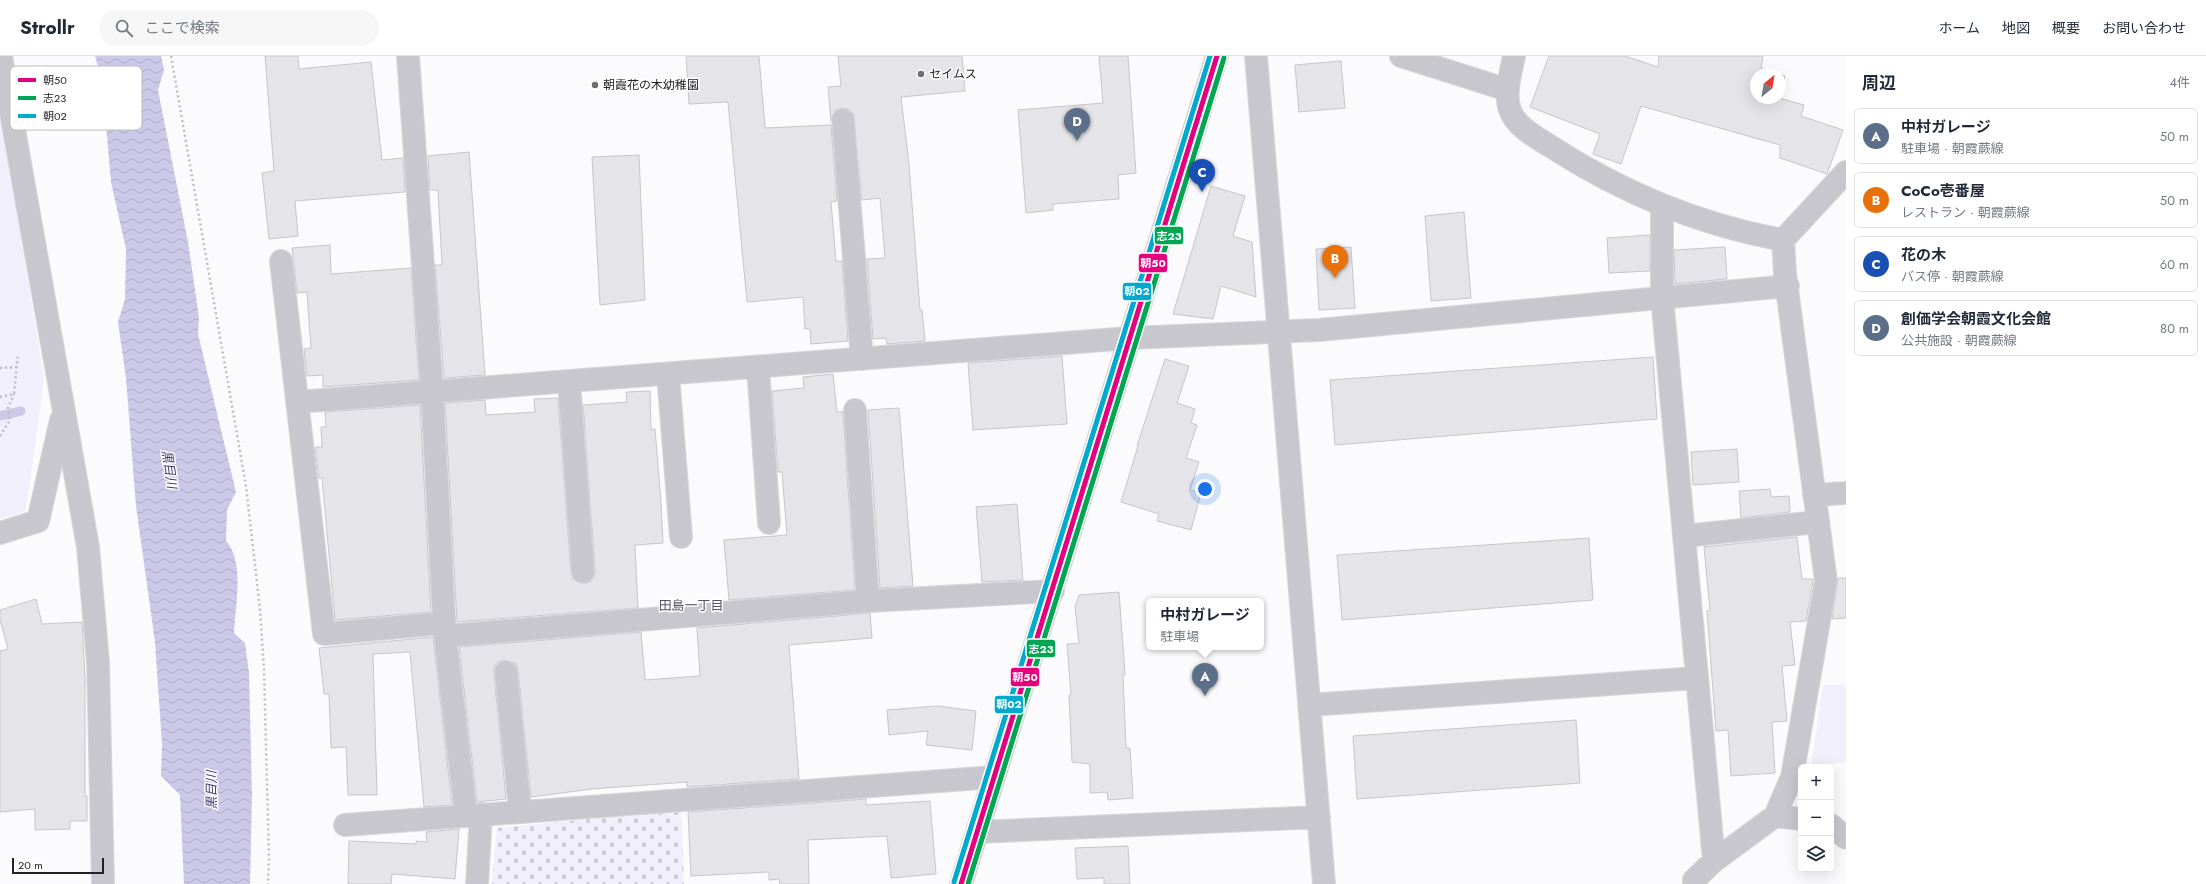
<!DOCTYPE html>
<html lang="ja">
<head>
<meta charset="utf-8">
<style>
	:root { --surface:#fff; --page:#f6f6f7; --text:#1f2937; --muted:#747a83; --line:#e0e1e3; --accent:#6e6d73 }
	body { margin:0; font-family:Jost,"Noto Sans JP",sans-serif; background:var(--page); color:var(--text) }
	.controls { position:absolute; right:12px; bottom:12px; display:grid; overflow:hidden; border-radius:6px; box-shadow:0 4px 16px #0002 }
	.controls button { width:36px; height:36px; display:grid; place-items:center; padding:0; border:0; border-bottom:1px solid var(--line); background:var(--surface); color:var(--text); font:20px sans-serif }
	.compass { position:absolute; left:1750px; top:12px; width:36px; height:36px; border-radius:50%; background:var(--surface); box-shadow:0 4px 16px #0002; rotate:31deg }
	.scale { position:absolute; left:12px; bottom:10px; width:92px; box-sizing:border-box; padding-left:4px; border:2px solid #222128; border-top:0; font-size:11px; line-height:14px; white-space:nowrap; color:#222128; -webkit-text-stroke:3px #fff; paint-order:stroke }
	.you { position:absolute; left:1205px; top:433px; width:14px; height:14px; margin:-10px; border:3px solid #fff; border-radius:50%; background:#1a73e8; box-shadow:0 0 0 6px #1a73e833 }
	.badge { display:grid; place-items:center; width:26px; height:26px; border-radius:50%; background:var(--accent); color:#fff; font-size:13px; font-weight:700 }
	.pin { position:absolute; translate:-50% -33px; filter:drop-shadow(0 1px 2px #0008) }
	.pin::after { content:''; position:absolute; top:21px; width:14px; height:12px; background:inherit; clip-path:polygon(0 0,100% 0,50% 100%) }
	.popup { position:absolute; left:1146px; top:542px; width:118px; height:52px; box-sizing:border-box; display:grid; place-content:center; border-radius:6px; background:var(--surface); filter:drop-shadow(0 1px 3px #0005); font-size:13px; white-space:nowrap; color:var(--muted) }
	.popup b { font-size:15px; color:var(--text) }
	.popup::after { content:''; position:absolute; left:50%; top:100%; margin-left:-8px; border:8px solid transparent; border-top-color:var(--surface) }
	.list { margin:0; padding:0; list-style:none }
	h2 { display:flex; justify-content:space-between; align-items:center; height:52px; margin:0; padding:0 16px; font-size:17px }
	h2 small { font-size:13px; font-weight:400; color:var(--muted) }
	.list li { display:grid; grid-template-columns:26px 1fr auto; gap:12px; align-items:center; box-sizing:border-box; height:56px; margin:0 8px 8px; padding:0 8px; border:1px solid var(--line); border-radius:6px }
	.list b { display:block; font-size:15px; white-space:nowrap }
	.list p { margin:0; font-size:13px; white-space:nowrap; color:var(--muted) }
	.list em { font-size:13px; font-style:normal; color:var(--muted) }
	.icon { flex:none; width:22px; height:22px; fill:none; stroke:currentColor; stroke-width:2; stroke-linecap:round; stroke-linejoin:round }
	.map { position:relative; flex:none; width:1846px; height:828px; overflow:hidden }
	header { display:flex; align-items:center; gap:24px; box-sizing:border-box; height:56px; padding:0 20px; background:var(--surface); border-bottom:1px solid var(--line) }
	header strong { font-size:19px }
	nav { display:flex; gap:22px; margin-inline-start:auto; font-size:14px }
	.search { width:280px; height:36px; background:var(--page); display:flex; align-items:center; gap:10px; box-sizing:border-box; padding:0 14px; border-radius:22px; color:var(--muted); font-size:15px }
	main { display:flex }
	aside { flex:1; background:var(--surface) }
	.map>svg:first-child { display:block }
	.cemetery { fill:url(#cemetery-stones) }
	.park { fill:#f1effc }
	.water { fill:url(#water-waves) }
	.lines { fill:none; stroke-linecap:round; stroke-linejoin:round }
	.stream { stroke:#ccc8e8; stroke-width:9 }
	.building { fill:#e4e4e9; stroke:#c6c6cb }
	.minor-casing { stroke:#d8d8db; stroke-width:24 }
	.major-casing { stroke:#d8d8db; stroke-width:24 }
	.path { stroke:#bebdc2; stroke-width:2.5; stroke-dasharray:2 3; stroke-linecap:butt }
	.minor { stroke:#c8c7cd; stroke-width:22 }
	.major { stroke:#b7b6be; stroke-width:22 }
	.bus-1-casing { stroke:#fff; stroke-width:8 }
	.bus-2-casing { stroke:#fff; stroke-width:8 }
	.bus-3-casing { stroke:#fff; stroke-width:8 }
	.bus-1 { stroke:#e5007d; stroke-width:5 }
	.bus-2 { stroke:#00a651; stroke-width:5 }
	.bus-3 { stroke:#00a9ce; stroke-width:5 }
	.poi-dot { fill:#6e6d73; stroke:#fff; stroke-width:1.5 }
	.labels { text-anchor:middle; stroke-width:3; stroke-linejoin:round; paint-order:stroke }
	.poi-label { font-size:12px; fill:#222128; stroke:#fff; text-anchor:start }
	.water-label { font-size:13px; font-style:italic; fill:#453a72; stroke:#fff }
	.neighbourhood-label { font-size:13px; fill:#565465; stroke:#fff }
	.key { fill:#fff; stroke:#bdbcbe; stroke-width:1 }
	.key-label { font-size:11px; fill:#222128 }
	.line-badge { stroke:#fff; stroke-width:1.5 }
	.badge-label { font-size:11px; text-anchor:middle; font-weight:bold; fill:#fff }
</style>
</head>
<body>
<header>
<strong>Strollr</strong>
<div class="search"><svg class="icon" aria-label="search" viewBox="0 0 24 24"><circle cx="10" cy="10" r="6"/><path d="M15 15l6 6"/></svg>ここで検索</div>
<nav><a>ホーム</a><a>地図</a><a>概要</a><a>お問い合わせ</a></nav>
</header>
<main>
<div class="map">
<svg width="1846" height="828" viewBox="0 0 1846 828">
	<defs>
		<pattern id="cemetery-stones" width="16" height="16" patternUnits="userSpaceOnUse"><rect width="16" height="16" fill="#f1effc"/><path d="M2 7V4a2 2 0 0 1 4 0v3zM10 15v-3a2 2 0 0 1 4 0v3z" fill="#cecdd8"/></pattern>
		<pattern id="water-waves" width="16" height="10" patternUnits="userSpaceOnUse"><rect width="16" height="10" fill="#ccc8e8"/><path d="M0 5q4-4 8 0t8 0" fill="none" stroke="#afacc7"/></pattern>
	</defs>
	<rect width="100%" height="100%" fill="#fbfbfd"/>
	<path class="cemetery" d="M 681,754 L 684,828 L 492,828 L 497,772 Z"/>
	<path class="park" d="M 0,53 L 44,322 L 26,455 L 0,463 Z
		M 1846,628 L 1846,706 L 1811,710 L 1823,629 Z"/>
	<path class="water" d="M 95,0 L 161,0 L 164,14 L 158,34 L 188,186 L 199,261 L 198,278 L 236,436 L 227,454 L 226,485 C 245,506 235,551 234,577 L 245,587 L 249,617 L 252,738 L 250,828 L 184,828 L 180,739 L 161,720 L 162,688 L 155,586 L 136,450 L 126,322 L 118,266 L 125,243 L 126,193 L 111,126 L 106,68 L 98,45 L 100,17 Z"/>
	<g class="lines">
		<path class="stream" d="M 0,360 L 21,355"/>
	</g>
	<path class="building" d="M 265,0 L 298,0 L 299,13 L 371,6 L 382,104 L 403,102 L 405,136 L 295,145 L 298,180 L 269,183 L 262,117 L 274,115 Z
		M 686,0 L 759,0 L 765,72 L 831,69 L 837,145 L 831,146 L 836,205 L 842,205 L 848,285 L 811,288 L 810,273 L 805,273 L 803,241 L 747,246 L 728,46 L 689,48 Z
		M 838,0 L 962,0 L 965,35 L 901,41 L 909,108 L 920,254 L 922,254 L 925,285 L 887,288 L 886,282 L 873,283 L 867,203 L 885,202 L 880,142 L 862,144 L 853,57 L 848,53 L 842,52 L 836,54 L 831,65 L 828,31 L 841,30 Z
		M 1099,0 L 1128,0 L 1136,117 L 1118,119 L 1119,143 L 1053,148 L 1053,154 L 1026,157 L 1018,54 L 1103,47 Z
		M 1549,0 L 1625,0 L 1658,11 L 1659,0 L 1763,0 L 1761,12 L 1785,20 L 1780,39 L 1780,18 L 1756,18 L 1756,42 L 1779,42 L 1804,49 L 1801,60 L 1843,74 L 1827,118 L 1780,102 L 1780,89 L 1641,50 L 1621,108 L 1593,98 L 1600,78 L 1530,51 Z
		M 1341,5 L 1345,52 L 1299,56 L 1295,9 Z
		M 469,96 L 485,319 L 444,322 L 435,209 L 442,209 L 438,134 L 430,134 L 428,100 Z
		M 639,99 L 645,244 L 600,249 L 592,101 Z
		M 1211,130 L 1245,140 L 1233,180 L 1252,186 L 1256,241 L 1221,230 L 1213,263 L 1173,258 Z
		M 1464,156 L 1471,242 L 1431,245 L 1425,160 Z
		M 1650,179 L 1650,215 L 1609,217 L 1607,182 Z
		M 330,189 L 331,218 L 411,212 L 419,324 L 323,331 L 323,319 L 307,320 L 304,293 L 311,292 L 307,236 L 297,237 L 292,192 Z
		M 1351,191 L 1355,252 L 1319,254 L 1316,193 Z
		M 1725,191 L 1727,223 L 1675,228 L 1674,194 Z
		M 1062,300 L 1067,368 L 973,374 L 968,307 Z
		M 1653,301 L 1657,363 L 1335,389 L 1330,324 Z
		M 1165,303 L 1189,310 L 1177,347 L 1195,353 L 1191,367 L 1197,369 L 1186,402 L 1199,406 L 1190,434 L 1201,437 L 1191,474 L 1157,465 L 1159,458 L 1121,446 L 1138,390 L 1137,390 Z
		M 833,318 L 837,356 L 843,356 L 855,534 L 729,544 L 724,484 L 787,479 L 782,416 L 778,416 L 772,335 L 804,332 L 803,321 Z
		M 650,335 L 651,373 L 655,373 L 661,446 L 663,487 L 635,489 L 638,552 L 457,566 L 445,347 L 485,344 L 486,359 L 535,356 L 534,343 L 558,342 L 571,517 L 573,523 L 584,528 L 590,526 L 594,521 L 595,515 L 583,349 L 627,346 L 626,336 Z
		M 420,349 L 431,556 L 335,564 L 322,422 L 319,422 L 315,391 L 322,391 L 321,371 L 326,371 L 325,356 Z
		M 899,352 L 913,530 L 880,532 L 868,354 Z
		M 1737,393 L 1739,426 L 1693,429 L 1691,396 Z
		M 1770,433 L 1771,441 L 1789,440 L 1790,456 L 1741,462 L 1739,435 Z
		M 1017,448 L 1023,524 L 982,526 L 976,451 Z
		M 1797,481 L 1802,523 L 1813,523 L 1813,525 L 1806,565 L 1790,566 L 1795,609 L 1782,610 L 1787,665 L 1772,666 L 1775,717 L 1731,720 L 1728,674 L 1716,675 L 1707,555 L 1710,554 L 1704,491 Z
		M 1589,482 L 1593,544 L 1342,564 L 1337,499 Z
		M 1838,522 L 1846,522 L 1846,562 L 1832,563 Z
		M 1119,536 L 1125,619 L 1123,619 L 1126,692 L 1130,692 L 1133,742 L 1108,744 L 1107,736 L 1090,737 L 1090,708 L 1072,706 L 1069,639 L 1071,639 L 1067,588 L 1079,587 L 1075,551 L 1079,539 Z
		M 36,543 L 42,568 L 82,566 L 85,621 L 85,740 L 87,740 L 87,765 L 70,765 L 70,773 L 35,774 L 35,753 L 0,756 L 0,595 L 8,593 L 0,564 L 0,554 Z
		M 870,557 L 872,582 L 789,589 L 799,723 L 687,731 L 687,726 L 592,733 L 531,741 L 518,615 L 516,608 L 505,604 L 498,606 L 494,611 L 494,617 L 506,743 L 477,746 L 459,591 L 641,576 L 645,624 L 700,620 L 697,572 Z
		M 433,581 L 452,749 L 424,751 L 410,596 L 373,598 L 377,739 L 348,739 L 346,691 L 331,692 L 329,638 L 324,638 L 319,592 Z
		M 937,650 L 976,655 L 972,694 L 926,689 L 928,675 L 889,679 L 887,654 Z
		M 1576,664 L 1580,727 L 1357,743 L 1353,680 Z
		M 866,743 L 866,749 L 930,745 L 936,818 L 891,822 L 887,780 L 808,784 L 809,828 L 780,828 L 779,823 L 769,824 L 769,816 L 691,820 L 688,756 Z
		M 459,773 L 455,823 L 392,818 L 391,828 L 348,828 L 349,785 L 416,788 L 416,785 L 427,786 L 426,776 Z
		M 1128,790 L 1130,828 L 1104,828 L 1104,822 L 1077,823 L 1075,792 Z"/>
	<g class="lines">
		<defs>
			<path id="minor" d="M 1,0 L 88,491 L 98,606 L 103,828
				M 408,0 L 432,336 L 445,580 L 466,759
				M 1256,0 L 1324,828
				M 1401,0 L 1508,34
				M 1514,0 C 1511,16 1504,38 1510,54 C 1516,71 1536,81 1550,90 C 1621,136 1700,169 1783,184
				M 843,64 L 862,303
				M 1662,150 L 1662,241 L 1714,805
				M 281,205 L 324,578 L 444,567
				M 758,311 L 769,467
				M 668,318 L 681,481
				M 569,326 L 583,516
				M 297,346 L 1130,282 L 1319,274 L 1788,230
				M 855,354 L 868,545
				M 1814,439 L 1846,437
				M 0,477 L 38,465 L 61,364
				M 1684,480 L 1818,466
				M 445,580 L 868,545 L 1053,535
				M 506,616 L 520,755
				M 1309,649 L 1697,622
				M 1775,760 L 1801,763
				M 345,769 L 994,721
				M 1831,769 L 1846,782
				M 977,776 L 1319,761
				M 477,828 L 481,758
				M 1694,828 L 1694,824 L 1714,805 L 1775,760 L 1792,721 L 1826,525 L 1785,218 L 1783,184 L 1846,116"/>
			<path id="major" d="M 961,828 L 1217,0"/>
		</defs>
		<use href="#minor" class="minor-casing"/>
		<use href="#major" class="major-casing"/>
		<path class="path" d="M 171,0 L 246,430 L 260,553 L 264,613 L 269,803 L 268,828
			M 0,312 L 17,311
			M 0,341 L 14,338 L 18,298
			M 0,380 L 10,364 L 8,352 L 14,338"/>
		<use href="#minor" class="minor"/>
		<use href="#major" class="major"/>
		<defs>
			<path id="bus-1" d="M 961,828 L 1217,0"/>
			<path id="bus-2" d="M 968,828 L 1224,2"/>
			<path id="bus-3" d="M 954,826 L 1210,0"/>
		</defs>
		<use href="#bus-1" class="bus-1-casing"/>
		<use href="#bus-2" class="bus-2-casing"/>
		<use href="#bus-3" class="bus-3-casing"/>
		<use href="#bus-1" class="bus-1"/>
		<use href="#bus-2" class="bus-2"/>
		<use href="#bus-3" class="bus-3"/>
	</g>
	<g class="poi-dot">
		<circle cx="921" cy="18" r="4"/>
		<circle cx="595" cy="29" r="4"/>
	</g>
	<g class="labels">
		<g class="poi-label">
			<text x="929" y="22">セイムス</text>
			<text x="603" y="33">朝霞花の木幼稚園</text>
		</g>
		<g class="water-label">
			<text transform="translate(170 413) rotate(82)" y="5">黒目川</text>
			<text transform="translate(211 734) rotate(-91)" y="5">黒目川</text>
		</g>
		<g class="neighbourhood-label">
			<text x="691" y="554">田島一丁目</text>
		</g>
	</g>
	<rect x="10" y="10" width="132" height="64" rx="6" class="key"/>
	<rect x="18" y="22" width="18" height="4" fill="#e5007d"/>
	<rect x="18" y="40" width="18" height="4" fill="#00a651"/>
	<rect x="18" y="58" width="18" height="4" fill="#00a9ce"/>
	<g class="key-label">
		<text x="43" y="28">朝50</text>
		<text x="43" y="46">志23</text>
		<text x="43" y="64">朝02</text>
	</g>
	<g class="line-badge">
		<rect x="1154" y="170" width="30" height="19" rx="4" fill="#00a651"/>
		<rect x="1138" y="197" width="30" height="20" rx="4" fill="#e5007d"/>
		<rect x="1122" y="226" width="30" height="19" rx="4" fill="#00a9ce"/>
		<rect x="1026" y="583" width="30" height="19" rx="4" fill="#00a651"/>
		<rect x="1010" y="611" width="30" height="20" rx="4" fill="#e5007d"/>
		<rect x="994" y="639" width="30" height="19" rx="4" fill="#00a9ce"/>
	</g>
	<g class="badge-label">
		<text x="1169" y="184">志23</text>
		<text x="1153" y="211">朝50</text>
		<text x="1137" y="239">朝02</text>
		<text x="1041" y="597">志23</text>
		<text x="1025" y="625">朝50</text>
		<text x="1009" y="652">朝02</text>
	</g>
</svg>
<div class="controls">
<button>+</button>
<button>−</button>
<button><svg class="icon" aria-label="layers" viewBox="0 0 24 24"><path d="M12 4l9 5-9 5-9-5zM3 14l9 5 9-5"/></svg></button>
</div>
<svg class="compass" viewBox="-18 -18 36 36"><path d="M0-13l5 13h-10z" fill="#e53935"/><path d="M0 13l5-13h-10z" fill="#747a83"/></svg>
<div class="scale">20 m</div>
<div class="you"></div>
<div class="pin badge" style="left:1205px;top:640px;background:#5c6f8a">A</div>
<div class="popup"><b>中村ガレージ</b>駐車場</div>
<div class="pin badge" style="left:1335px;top:222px;background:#e8710a">B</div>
<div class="pin badge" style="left:1202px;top:136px;background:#1a4fb4">C</div>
<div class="pin badge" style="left:1077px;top:85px;background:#5c6f8a">D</div>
</div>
<aside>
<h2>周辺<small>4件</small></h2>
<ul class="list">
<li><span class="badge" style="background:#5c6f8a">A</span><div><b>中村ガレージ</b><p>駐車場 · 朝霞蕨線</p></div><em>50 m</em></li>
<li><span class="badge" style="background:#e8710a">B</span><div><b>CoCo壱番屋</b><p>レストラン · 朝霞蕨線</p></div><em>50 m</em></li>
<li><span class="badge" style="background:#1a4fb4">C</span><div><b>花の木</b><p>バス停 · 朝霞蕨線</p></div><em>60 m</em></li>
<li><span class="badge" style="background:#5c6f8a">D</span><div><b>創価学会朝霞文化会館</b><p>公共施設 · 朝霞蕨線</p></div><em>80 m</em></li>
</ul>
</aside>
</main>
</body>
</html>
